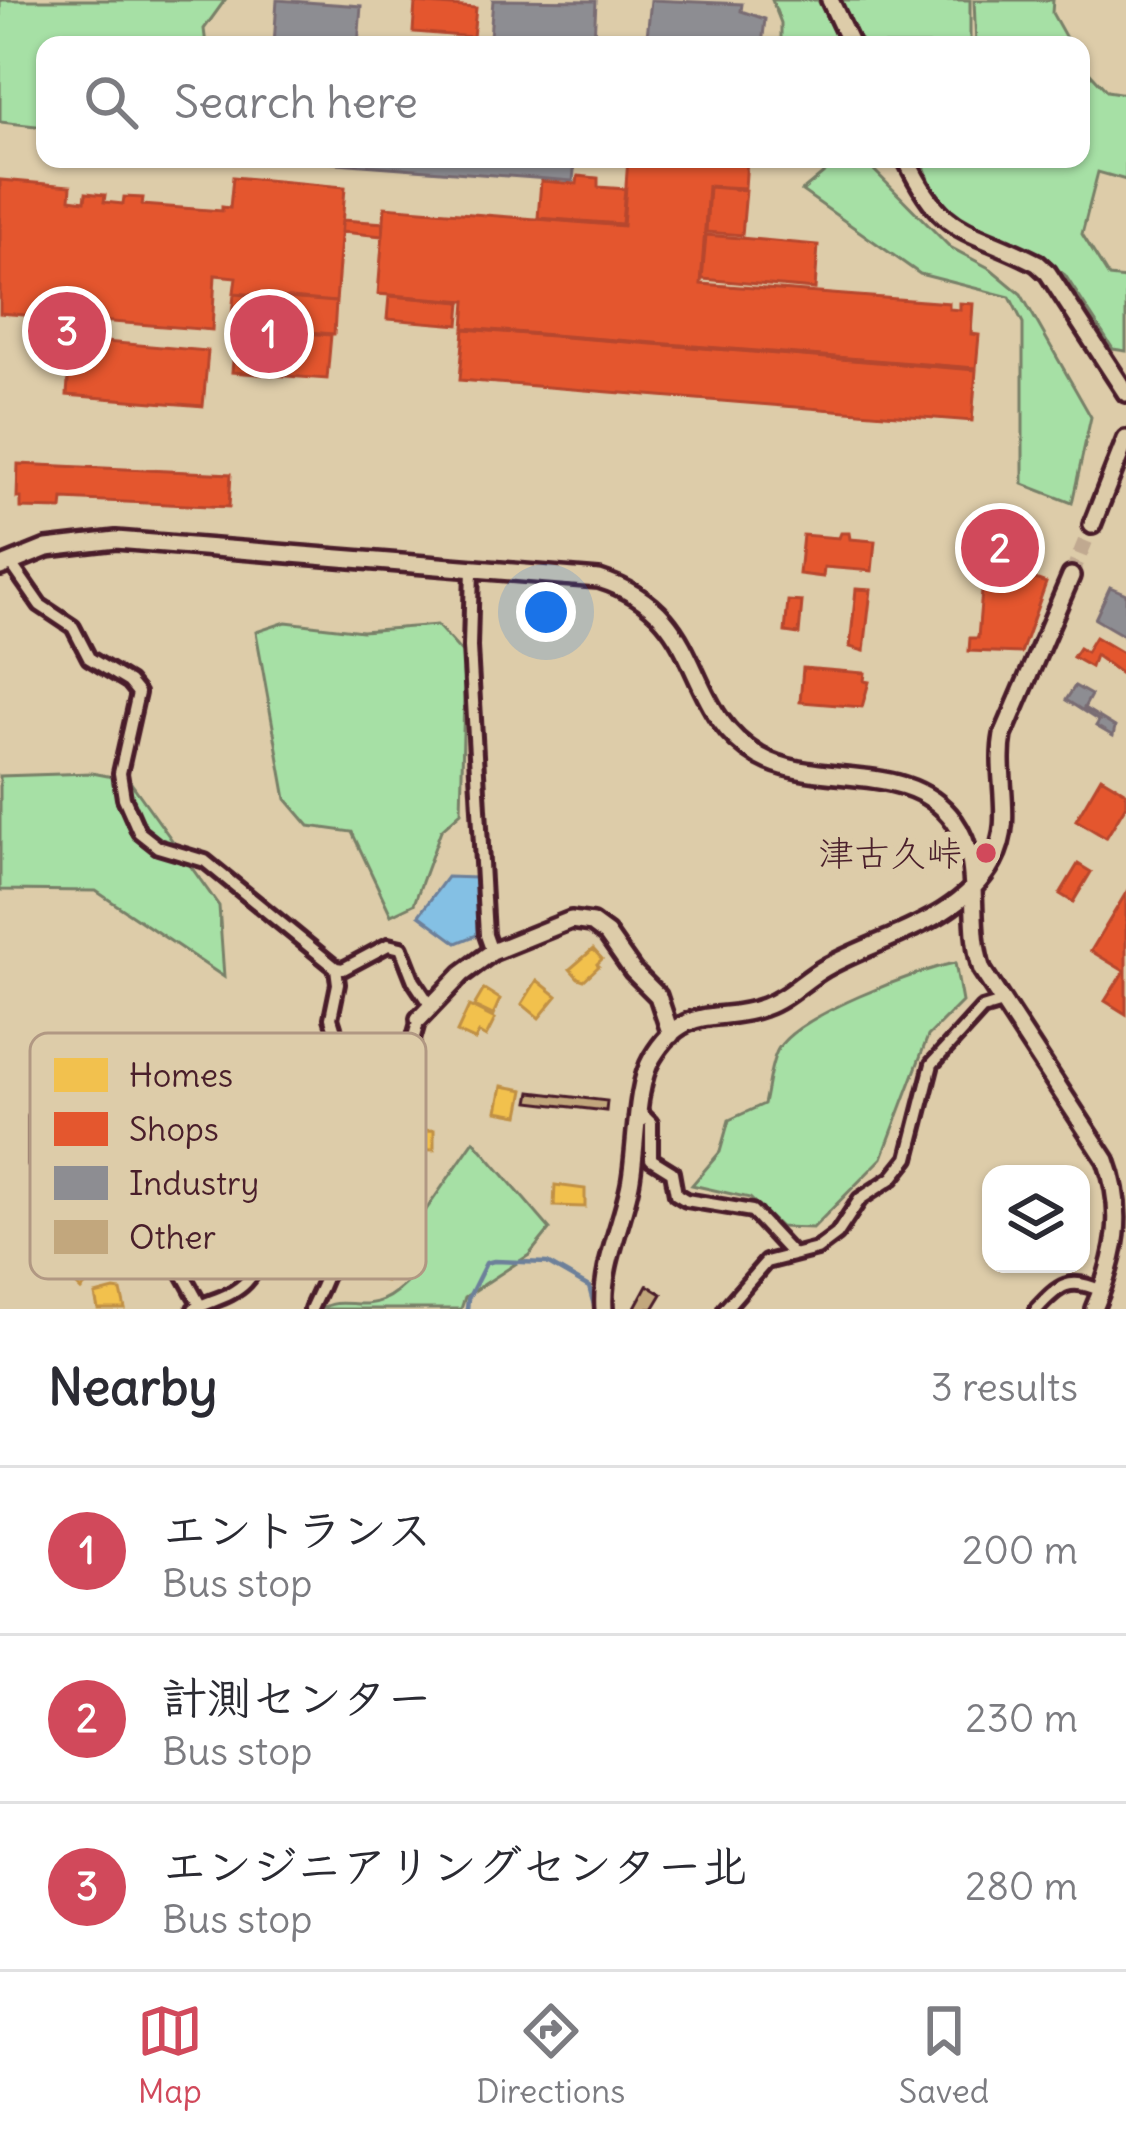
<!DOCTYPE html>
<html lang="en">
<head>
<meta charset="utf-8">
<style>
	:root { --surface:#fff; --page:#f2f2f3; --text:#2b2b33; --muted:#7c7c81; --line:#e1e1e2; --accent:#d1495b }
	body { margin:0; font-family:Delius,"Klee One",sans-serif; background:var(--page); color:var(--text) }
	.controls { position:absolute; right:36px; bottom:36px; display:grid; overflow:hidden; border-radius:24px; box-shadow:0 3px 9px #0004 }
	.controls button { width:108px; height:108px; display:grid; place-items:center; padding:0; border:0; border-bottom:3px solid var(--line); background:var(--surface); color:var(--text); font:60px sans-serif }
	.you { position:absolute; left:546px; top:612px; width:42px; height:42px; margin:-30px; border:9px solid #fff; border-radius:50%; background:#1a73e8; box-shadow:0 0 0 18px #1a73e833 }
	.badge { display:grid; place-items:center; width:78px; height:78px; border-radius:50%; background:var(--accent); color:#fff; font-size:39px; font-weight:700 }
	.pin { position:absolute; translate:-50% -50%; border:6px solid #fff; box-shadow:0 3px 12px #0006 }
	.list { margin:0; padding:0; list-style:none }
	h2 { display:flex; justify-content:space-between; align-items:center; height:156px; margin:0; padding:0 48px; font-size:51px }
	h2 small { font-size:39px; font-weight:400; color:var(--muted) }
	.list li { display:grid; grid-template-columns:78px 1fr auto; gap:36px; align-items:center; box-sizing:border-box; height:168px; padding:0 48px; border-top:3px solid var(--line) }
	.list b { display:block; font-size:45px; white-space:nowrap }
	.list p { margin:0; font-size:39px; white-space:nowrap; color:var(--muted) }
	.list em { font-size:39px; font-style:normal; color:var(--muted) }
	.icon { flex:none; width:66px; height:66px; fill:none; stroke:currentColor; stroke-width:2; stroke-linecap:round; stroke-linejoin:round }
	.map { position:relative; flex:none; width:1126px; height:1309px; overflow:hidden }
	.search { position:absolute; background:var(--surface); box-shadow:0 3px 9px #0004; left:36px; right:36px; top:36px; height:132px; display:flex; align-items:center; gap:30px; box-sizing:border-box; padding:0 42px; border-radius:24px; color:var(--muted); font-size:45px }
	.sheet { height:660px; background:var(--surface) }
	nav { display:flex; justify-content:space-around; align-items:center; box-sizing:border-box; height:168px; border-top:3px solid var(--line); background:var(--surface); font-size:33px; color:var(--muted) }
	nav a { display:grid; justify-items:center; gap:6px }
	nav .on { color:var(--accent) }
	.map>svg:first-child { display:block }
	.green { fill:#a6e0a5; stroke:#788068; stroke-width:3 }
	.water { fill:#84c0e4; stroke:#6d809a; stroke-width:3 }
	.homes { fill:#f2c14e; stroke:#c09044; stroke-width:3 }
	.shops { fill:#e4572e; stroke:#b6462d; stroke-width:3 }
	.industry { fill:#8d8d92; stroke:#796c73; stroke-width:3 }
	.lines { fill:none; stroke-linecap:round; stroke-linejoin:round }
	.stream { stroke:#6d809a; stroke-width:4.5 }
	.building { fill:#c2a77d; stroke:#4a1f2b; stroke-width:3 }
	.secondary-tunnel { stroke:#c0a990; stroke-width:15; stroke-dasharray:15 8; stroke-linecap:butt }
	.street-casing { stroke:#4a1f2b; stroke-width:20 }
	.secondary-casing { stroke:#4a1f2b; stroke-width:24 }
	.street { stroke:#ddcca9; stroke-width:10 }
	.secondary { stroke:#ddcca9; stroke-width:15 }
	.poi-dot { fill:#d1495b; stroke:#ddcca9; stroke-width:4.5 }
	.labels { text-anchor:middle; stroke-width:12; stroke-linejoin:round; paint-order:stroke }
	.poi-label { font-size:36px; fill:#4a1f2b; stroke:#ddcca9; text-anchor:end }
	.key { fill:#ddcca9; stroke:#b19883; stroke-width:3 }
	.key-label { font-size:33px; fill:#4a1f2b }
</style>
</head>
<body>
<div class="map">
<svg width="1126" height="1309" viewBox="0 0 1126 1309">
	<rect width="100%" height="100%" fill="#ddcca9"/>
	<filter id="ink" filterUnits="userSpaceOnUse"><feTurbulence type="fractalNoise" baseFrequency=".00833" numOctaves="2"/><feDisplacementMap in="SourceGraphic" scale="24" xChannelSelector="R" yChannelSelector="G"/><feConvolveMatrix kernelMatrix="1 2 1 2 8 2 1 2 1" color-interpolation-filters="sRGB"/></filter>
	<g filter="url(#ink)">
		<path class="green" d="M 0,0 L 225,0 L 204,29 L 206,45 L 45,45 L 45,127 L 0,122 Z
			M 772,0 L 818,0 L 840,45 L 781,45 L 781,23 Z
			M 837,0 L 970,0 L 970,45 L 859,45 Z
			M 974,0 L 1053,0 L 1052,13 L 1070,45 L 976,45 Z
			M 1081,63 L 1107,91 L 1126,94 L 1126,180 L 1098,172 L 1082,234 L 1109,277 L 1126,279 L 1126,351 L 1113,349 L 1065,275 L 1030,249 L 967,224 L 938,201 L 921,159 L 1081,159 Z
			M 841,159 L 863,159 L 950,247 L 991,269 L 1021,294 L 1091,417 L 1072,503 L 1023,484 L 1023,323 L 1010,297 L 920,274 L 802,191 Z
			M 286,622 L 362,631 L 437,625 L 465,656 L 461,812 L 441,830 L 414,904 L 391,915 L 352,832 L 309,826 L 286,799 L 256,632 Z
			M 92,773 L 129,780 L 219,906 L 224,977 L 96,891 L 0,890 L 0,776 Z
			M 955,963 L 962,1002 L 928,1036 L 882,1158 L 813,1228 L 780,1227 L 750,1198 L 692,1185 L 720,1152 L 729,1120 L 764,1104 C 768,1088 770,1063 778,1049 C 797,1016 917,970 955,963 Z
			M 474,1141 L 550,1229 L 529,1255 L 465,1297 L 461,1309 L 320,1309 C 336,1299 349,1305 367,1304 C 388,1303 410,1282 420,1265 L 411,1244 L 417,1223 Z"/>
		<path class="water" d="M 447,877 L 476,878 L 477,935 L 457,943 L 419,915 Z"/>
		<path class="homes" d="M 593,949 L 602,959 L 597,964 L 599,966 L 584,980 L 578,978 L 570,969 Z
			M 537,980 L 557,996 L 539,1018 L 522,1004 Z
			M 484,989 L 500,999 L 493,1015 L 474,1006 Z
			M 469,1006 L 495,1019 L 486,1037 L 479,1033 L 475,1040 L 457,1032 Z
			M 502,1086 L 524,1090 L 519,1115 L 497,1111 Z
			M 434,1130 L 434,1150 L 404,1149 L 403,1131 Z
			M 555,1185 L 585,1189 L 585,1207 L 554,1206 Z
			M 382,1234 L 400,1240 L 386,1281 L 369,1277 L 365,1269 L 374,1237 L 380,1239 Z
			M 73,1253 L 96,1274 L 81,1290 L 65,1274 L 62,1278 L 57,1273 Z
			M 114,1290 L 121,1291 L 125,1309 L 98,1309 L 95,1295 Z"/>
		<path class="shops" d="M 415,3 L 476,8 L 473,37 L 413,32 Z
			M 628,159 L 747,159 L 745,188 L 708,186 L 701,284 L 949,303 L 949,309 L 960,310 L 960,303 L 973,304 L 971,334 L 979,335 L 976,368 L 464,328 L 466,301 L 378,294 L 385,207 L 623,226 Z
			M 578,176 L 598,178 L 598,187 L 625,189 L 622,224 L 538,218 L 541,181 L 577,184 Z
			M 233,177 L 345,187 L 336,302 L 234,293 L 236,277 L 215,275 L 212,330 L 0,313 L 0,180 L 71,186 L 70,199 L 85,201 L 86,193 L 105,195 L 104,202 L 123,204 L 124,197 L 143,198 L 142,205 L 222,211 L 222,207 L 230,208 Z
			M 709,187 L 746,190 L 742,235 L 706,232 Z
			M 342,220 L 384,223 L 383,236 L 341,232 Z
			M 706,235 L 818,245 L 815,289 L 702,279 Z
			M 234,294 L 336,302 L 334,334 L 231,326 Z
			M 389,296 L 461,302 L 459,325 L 387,319 Z
			M 236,328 L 331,335 L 327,379 L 232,372 Z
			M 464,329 L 976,370 L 972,421 L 460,380 Z
			M 71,339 L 208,351 L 203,406 L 67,395 Z
			M 18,464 L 231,474 L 229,507 L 63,499 L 62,509 L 21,508 L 21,498 L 17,498 Z
			M 841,533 L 849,533 L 850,539 L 875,541 L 872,571 L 824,567 L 823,577 L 799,574 L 803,535 L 839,538 Z
			M 997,554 L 1004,557 L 1002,561 L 1036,573 L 1035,579 L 1046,583 L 1021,653 L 969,651 L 970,638 L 978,638 L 984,567 L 999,568 Z
			M 856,589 L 871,590 L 864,651 L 850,647 Z
			M 788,601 L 802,602 L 799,634 L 785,632 Z
			M 1095,637 L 1126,655 L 1125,669 L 1120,673 L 1095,655 L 1091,667 L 1073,657 L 1079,648 L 1086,652 Z
			M 803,668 L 865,673 L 864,681 L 869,682 L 862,707 L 800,702 Z
			M 1101,777 L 1126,792 L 1126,805 L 1106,838 L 1076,820 Z
			M 1078,864 L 1091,872 L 1073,902 L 1060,894 Z
			M 1126,893 L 1126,1014 L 1105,1001 L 1124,971 L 1091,951 Z"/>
		<path class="industry" d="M 277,0 L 361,6 L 358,45 L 274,45 Z
			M 493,0 L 596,1 L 594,40 L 556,37 L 555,42 L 600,45 L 510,45 L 510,38 L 490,37 Z
			M 651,0 L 742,4 L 741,11 L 765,19 L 762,45 L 646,45 Z
			M 284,159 L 575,159 L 573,181 Z
			M 1110,587 L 1126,594 L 1126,637 L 1095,619 Z
			M 1075,686 L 1091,695 L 1084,708 L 1115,727 L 1113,736 L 1096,726 L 1099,721 L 1066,700 Z"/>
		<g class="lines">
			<path class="stream" d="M 467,1309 L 468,1299 L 486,1263 L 494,1261 L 547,1263 L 589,1287 L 595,1309"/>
		</g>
		<path class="building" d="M 531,1092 L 607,1101 L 606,1111 L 529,1102 Z
			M 28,1116 L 42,1116 L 42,1166 L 28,1165 Z
			M 647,1285 L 662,1294 L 653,1309 L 634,1309 Z"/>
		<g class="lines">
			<path class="secondary-tunnel" d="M 1071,576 L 1092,525"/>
			<defs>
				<path id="street" d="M 10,562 L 40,605 L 73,627 L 89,658 L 129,682 L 138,693 L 120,773 L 124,798 L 139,832 L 158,847 L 205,861 L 336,968 L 343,969 L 388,945 L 401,948 L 414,981 L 430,1005
					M 472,568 L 470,647 L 486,935 L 492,952
					M 336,968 L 338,984 L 331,1018 L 340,1047 L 406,1062
					M 641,1113 L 651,1123 L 651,1159 L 672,1172 L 676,1194 L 686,1200 L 752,1211 L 793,1255
					M 302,1142 L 359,1164
					M 174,1258 L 200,1305
					M 194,1309 C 211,1300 232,1297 246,1282 C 262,1265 266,1241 284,1226 L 319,1233 L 332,1231 L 338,1225 L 347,1209 L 359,1158 L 394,1108 L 419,1019
					M 311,1309 C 322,1284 337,1260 332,1231
					M 725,1309 L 766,1262 L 817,1249 L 837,1234 L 860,1199 L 892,1178 L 908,1158 L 932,1064 L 982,1009 L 1002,1003
					M 1037,1309 C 1059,1285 1070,1276 1101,1291"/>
				<path id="secondary" d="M 830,0 L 851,45
					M 906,159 C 944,239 965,226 1037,263 L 1048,273 L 1126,393
					M 1092,525 L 1126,439
					M 0,567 L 47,548 L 116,540 L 599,579 C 710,614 678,708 759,756 C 818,790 909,758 954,821 C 985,864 965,921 982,970 L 1106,1160 C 1126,1214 1116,1257 1094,1309
					M 419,1019 L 462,974 L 492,952 L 571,920 L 592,923 L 607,934 L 633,971 L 658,996 L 671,1035
					M 604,1309 C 601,1267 622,1225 630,1184 C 637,1149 635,1087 652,1058 C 686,1001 716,1025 764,1007 C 787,999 804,980 825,968 C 881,936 959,923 993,861 C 1015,821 995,777 1003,735 L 1071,576"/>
			</defs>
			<use href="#street" class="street-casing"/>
			<use href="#secondary" class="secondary-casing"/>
			<use href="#street" class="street"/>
			<use href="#secondary" class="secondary"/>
		</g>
	</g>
	<circle class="poi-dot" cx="986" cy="853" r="12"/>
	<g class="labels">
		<g class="poi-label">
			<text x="962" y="866">津古久峠</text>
		</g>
	</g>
	<rect x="30" y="1033" width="396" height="246" rx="18" class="key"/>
	<rect x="54" y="1058" width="54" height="34" fill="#f2c14e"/>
	<rect x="54" y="1112" width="54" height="34" fill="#e4572e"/>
	<rect x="54" y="1166" width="54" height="34" fill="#8d8d92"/>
	<rect x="54" y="1220" width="54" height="34" fill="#c2a77d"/>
	<g class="key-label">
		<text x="129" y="1087">Homes</text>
		<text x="129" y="1141">Shops</text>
		<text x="129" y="1195">Industry</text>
		<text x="129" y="1249">Other</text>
	</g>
</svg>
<div class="controls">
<button><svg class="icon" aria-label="layers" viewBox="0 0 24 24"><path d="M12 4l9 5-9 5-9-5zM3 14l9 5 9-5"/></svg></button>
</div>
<div class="you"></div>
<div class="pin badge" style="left:269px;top:334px">1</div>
<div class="pin badge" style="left:1000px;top:548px">2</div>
<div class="pin badge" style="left:67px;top:331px">3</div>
<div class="search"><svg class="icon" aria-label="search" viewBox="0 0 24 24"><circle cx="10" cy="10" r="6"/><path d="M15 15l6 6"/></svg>Search here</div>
</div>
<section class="sheet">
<h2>Nearby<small>3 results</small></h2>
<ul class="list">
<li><span class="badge">1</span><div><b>エントランス</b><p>Bus stop</p></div><em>200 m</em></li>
<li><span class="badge">2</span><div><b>計測センター</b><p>Bus stop</p></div><em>230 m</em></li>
<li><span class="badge">3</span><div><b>エンジニアリングセンター北</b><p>Bus stop</p></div><em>280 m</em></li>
</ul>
</section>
<nav>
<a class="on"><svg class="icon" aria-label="map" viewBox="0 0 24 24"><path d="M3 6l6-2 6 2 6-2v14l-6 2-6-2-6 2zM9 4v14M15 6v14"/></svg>Map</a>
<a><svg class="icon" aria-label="directions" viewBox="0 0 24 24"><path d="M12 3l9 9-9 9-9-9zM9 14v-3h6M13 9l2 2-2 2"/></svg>Directions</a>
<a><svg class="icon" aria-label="saved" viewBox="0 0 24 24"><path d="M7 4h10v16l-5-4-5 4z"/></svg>Saved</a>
</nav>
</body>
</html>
